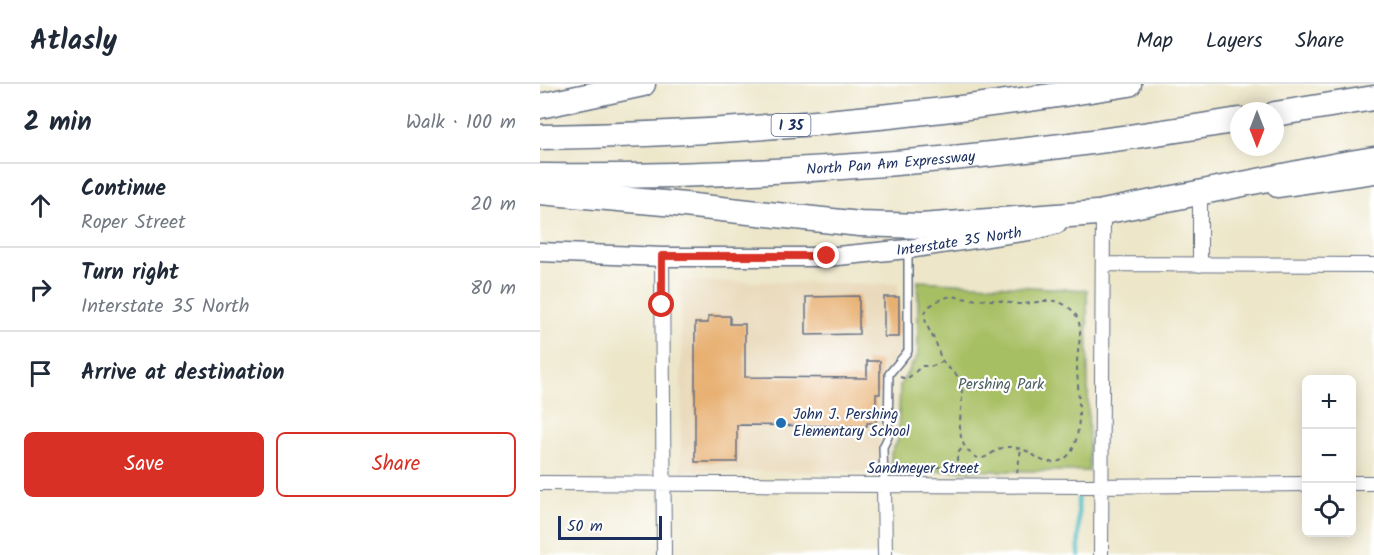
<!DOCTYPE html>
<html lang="en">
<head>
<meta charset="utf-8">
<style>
	:root { --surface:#fff; --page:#f2f2f3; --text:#1f2937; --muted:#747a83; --line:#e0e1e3; --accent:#d93025 }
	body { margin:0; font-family:Kalam,sans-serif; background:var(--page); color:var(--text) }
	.controls { position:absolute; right:18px; bottom:18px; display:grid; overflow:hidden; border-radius:9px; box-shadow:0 3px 15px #0003 }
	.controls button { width:54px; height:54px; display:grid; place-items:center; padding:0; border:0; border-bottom:2px solid var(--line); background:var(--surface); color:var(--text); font:30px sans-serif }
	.compass { position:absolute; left:690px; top:18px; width:54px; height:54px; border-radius:50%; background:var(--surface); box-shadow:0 3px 15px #0003; rotate:180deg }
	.scale { position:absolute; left:18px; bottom:15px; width:104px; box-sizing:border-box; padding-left:6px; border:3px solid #1b2f5e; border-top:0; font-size:16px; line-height:21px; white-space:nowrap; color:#1b2f5e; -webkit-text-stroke:4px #fff; paint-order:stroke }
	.stop { position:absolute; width:18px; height:18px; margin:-14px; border:4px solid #d93025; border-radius:50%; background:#fff }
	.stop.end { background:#d93025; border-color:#fff; box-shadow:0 2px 6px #0008 }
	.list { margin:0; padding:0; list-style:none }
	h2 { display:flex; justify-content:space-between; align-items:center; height:78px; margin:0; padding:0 24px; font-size:26px }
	h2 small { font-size:20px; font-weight:400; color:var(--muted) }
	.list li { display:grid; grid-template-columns:39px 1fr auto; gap:18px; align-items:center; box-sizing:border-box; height:84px; padding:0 24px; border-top:2px solid var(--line) }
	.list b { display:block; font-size:22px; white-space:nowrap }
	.list p { margin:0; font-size:20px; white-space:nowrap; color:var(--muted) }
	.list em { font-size:20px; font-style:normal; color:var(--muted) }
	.actions { display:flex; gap:12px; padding:18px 24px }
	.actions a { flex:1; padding:14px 0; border:2px solid var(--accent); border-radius:9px; text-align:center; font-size:21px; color:var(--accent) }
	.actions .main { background:var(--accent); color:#fff }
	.icon { flex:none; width:33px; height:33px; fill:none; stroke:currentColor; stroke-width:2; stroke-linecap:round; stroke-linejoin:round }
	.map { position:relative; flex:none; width:834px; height:471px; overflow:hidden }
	header { display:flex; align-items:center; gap:36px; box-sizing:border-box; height:84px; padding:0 30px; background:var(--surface); border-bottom:2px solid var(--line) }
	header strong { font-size:28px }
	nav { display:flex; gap:33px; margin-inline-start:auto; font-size:21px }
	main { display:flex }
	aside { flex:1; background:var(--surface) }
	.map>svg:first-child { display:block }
	.built { fill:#e9d9ba }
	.green { fill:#a7bf64; stroke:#617761; stroke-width:1.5 }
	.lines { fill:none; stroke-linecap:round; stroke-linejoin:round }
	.stream { stroke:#4ebcc6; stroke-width:4.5 }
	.building { fill:#e7af70 }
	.service-casing { stroke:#646f83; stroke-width:10 }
	.minor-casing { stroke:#646f83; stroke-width:16 }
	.secondary-casing { stroke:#646f83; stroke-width:21 }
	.motorway-casing { stroke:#646f83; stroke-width:27 }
	.path { stroke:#646f83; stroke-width:2; stroke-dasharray:4.5 4.5; stroke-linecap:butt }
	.service { stroke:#fff; stroke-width:7 }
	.minor { stroke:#fff; stroke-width:14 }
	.secondary { stroke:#fff; stroke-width:18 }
	.motorway { stroke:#fff; stroke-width:24 }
	.route { stroke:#d93025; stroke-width:8 }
	.poi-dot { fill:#1f6fb2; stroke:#fff; stroke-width:2 }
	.labels { text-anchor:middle; stroke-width:4.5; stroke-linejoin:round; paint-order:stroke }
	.shield { fill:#fff; stroke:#5f6d8e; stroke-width:1.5 }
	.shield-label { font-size:14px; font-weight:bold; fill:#1b2f5e }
	.street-label { font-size:15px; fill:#1b2f5e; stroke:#fff }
	.park-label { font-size:15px; fill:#4c6160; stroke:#fff }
	.poi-label { font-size:15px; fill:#1b2f5e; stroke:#fff; text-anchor:start }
</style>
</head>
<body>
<header>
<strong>Atlasly</strong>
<nav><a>Map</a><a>Layers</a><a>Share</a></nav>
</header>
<main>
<aside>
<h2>2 min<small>Walk · 100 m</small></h2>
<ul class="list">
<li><svg class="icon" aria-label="ahead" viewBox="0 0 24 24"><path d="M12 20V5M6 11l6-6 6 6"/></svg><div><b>Continue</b><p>Roper Street</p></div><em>20 m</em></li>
<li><svg class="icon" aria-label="right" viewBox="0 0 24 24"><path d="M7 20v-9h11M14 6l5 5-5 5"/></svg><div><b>Turn right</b><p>Interstate 35 North</p></div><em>80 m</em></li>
<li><svg class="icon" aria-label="arrive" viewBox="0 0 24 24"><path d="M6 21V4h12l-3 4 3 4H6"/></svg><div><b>Arrive at destination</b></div></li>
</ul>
<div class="actions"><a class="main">Save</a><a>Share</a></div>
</aside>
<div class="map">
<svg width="834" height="471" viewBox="0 0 834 471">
	<rect width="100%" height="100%" fill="#fff"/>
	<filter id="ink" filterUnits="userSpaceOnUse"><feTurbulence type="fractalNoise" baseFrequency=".0167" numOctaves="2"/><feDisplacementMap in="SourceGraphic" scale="12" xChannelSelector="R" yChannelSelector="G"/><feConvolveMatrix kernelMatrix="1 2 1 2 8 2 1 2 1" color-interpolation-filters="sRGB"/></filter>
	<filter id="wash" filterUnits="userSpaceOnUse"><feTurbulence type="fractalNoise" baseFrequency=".008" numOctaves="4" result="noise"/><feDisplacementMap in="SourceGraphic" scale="24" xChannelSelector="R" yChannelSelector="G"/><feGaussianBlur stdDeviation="1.35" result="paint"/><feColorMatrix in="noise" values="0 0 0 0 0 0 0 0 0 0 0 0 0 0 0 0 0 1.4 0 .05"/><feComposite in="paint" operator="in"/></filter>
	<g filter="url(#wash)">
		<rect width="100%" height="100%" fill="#ede6c9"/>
		<path class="built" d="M 141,197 L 358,200 L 360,264 L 343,292 L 338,388 L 141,387 Z"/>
		<path class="green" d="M 378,197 L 547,206 L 549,387 L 351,387 L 351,369 L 358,356 L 360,301 L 378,271 Z"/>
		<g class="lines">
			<path class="stream" d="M 538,415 L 539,471"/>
		</g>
		<g id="blocks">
			<path class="building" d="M 319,212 L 319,250 L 266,251 L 266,213 Z
				M 344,213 L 359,213 L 359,253 L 344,253 Z
				M 168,232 L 190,232 L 190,240 L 205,240 L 205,293 L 327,294 L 327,277 L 340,277 L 340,310 L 336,310 L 336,339 L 327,339 L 327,342 L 197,341 L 197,378 L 155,378 L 155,239 L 168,239 Z"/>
		</g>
	</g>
	<g filter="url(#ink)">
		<use href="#blocks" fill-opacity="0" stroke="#646f83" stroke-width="1.5"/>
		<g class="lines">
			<defs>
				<path id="service" d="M 344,400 L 343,363 L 348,353 L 349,290 L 368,267 L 368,165"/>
				<path id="minor" d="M 122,173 L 124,471
					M 563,180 L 834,181
					M 660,181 L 660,115
					M 0,399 L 550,402 L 766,400
					M 812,399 L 834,399
					M 344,400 L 345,471
					M 561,471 L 563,128"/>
				<g id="secondary">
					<path d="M 737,104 L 834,90"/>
					<path id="s1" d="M 0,168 L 122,173 L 287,173 L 368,165 L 495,146 L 517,140"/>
				</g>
				<g id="motorway">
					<path d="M 0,22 L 103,0"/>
					<path d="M 735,30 L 834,14"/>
					<path d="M 0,53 C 197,50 394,32 589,0"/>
					<path id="s2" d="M 0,92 C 235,94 468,75 699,36"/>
					<path d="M 0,108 L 135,120 L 320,140 L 381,142 L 557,129"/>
					<path d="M 563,128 L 798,81 L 834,75"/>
				</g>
			</defs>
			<use href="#service" class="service-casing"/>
			<use href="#minor" class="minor-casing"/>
			<use href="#secondary" class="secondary-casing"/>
			<use href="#motorway" class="motorway-casing"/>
			<path class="path" d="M 414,212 C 426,216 436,215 449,216 C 460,216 470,220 481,220 C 496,220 510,212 525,221 C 548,234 538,257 537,278 C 536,303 552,383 508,378 C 498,377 492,368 484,366 C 476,363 469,362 462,364 C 451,367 445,379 434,372 C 409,355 426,323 421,300 C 418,287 407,286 402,276 C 399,271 398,264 396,259 C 390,246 376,229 393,220 C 400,215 405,213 414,212 Z
				M 360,293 L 367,295 L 382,282 L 393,282 L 402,278
				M 366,389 L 366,383 L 417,383 L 417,370 L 424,362
				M 477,389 L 481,365"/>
			<use href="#service" class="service"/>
			<use href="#minor" class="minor"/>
			<use href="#secondary" class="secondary"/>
			<use href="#motorway" class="motorway"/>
		</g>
	</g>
	<g class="lines" filter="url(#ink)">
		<path class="route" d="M 122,221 L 122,172 L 287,172"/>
	</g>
	<circle class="poi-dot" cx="241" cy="339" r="6"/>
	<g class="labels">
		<rect class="shield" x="231.5" y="30" width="39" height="22" rx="4.5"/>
		<g class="shield-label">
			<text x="251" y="46">I 35</text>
		</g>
		<g class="street-label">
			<text dy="5" stroke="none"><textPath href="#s2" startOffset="351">North Pan Am Expressway</textPath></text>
			<text dy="5" stroke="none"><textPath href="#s1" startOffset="420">Interstate 35 North</textPath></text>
			<text x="383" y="389">Sandmeyer Street</text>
		</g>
		<g class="park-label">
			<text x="461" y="305">Pershing Park</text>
		</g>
		<g class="poi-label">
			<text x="253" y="335">John J. Pershing<tspan x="253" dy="17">Elementary School</tspan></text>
		</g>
	</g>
</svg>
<div class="controls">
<button>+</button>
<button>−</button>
<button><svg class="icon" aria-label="locate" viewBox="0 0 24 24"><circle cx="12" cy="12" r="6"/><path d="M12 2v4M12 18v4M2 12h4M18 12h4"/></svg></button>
</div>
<svg class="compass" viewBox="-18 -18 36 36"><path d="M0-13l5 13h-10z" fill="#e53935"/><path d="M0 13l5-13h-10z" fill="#747a83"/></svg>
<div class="scale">50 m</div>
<div class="stop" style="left:122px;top:221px"></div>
<div class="stop end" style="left:287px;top:172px"></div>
</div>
</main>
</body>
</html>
